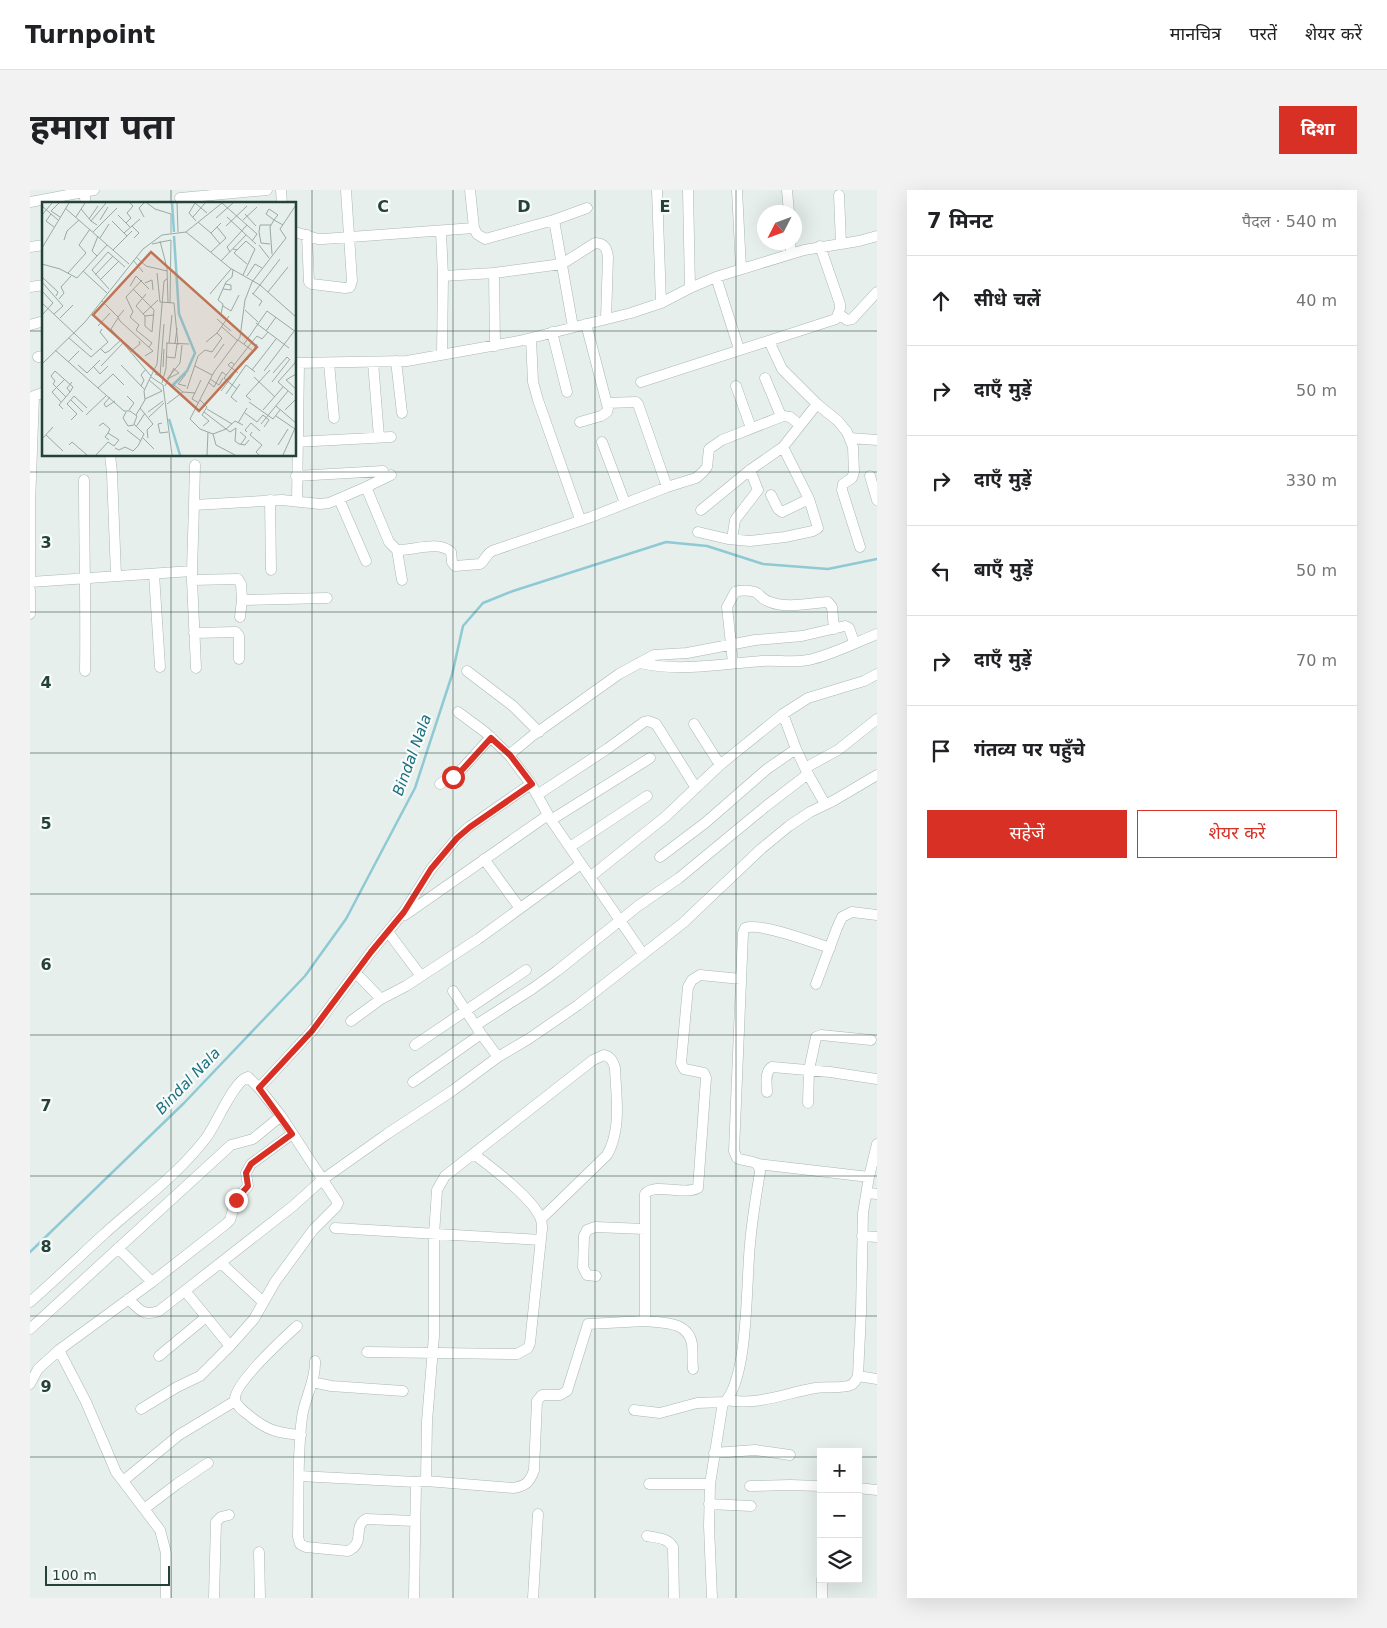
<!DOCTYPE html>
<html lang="hi">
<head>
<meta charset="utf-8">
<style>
	:root { --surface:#fff; --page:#f2f2f2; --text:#202124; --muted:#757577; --line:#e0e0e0; --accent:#d93025 }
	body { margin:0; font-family:"DejaVu Sans","Noto Sans Devanagari",sans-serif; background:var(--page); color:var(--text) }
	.controls { position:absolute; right:15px; bottom:15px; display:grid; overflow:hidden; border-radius:0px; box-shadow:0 5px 20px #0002 }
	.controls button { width:45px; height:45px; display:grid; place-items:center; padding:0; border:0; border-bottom:1px solid var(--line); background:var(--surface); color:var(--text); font:25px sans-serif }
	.compass { position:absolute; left:727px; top:15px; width:45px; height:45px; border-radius:50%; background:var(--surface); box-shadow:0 5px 20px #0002; rotate:228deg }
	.scale { position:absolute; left:15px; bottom:12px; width:125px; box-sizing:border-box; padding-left:5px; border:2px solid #24423a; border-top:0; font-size:14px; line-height:18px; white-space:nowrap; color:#24423a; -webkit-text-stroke:4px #f7fbf9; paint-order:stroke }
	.stop { position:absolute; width:15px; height:15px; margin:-11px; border:4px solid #d93025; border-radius:50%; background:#fff }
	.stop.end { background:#d93025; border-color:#fff; box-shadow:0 1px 5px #0008 }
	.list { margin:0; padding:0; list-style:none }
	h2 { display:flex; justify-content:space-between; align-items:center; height:65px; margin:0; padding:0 20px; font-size:21px }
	h2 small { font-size:16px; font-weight:400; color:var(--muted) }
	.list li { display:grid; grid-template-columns:32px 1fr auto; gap:15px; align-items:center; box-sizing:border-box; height:90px; padding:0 20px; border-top:1px solid var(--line) }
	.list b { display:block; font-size:19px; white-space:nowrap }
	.list em { font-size:16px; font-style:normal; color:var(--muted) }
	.actions { display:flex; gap:10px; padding:15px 20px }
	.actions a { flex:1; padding:11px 0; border:1px solid var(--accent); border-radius:0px; text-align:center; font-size:18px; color:var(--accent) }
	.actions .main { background:var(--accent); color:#fff }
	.icon { flex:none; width:28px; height:28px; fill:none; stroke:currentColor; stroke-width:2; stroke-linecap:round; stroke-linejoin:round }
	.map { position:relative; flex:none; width:847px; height:1408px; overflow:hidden; border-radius:0px }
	header { display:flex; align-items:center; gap:30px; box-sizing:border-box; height:70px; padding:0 25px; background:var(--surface); border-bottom:1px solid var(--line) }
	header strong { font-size:24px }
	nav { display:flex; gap:28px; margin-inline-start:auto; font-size:18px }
	.intro { display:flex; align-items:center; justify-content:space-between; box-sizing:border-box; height:120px; padding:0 30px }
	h1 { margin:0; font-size:35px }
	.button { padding:12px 22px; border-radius:0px; background:var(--accent); color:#fff; font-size:18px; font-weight:700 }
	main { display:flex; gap:30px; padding:0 30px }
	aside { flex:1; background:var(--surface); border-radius:0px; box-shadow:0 5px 20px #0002 }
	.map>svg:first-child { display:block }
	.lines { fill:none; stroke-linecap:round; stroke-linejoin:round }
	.stream { stroke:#8ec9d4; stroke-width:2.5 }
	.minor-casing { stroke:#a8b8b2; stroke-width:11 }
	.minor { stroke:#fff; stroke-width:10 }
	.route { stroke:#d93025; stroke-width:6 }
	.grid { fill:none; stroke:#24423a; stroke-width:1; stroke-opacity:0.55 }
	.labels { text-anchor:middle; stroke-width:4.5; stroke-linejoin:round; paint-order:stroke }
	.water-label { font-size:15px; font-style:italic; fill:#1c6f80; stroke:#f7fbf9 }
	.inset-river { fill:none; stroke:#8ec9d4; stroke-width:2.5 }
	.inset-road { fill:none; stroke:#98aaa4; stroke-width:1 }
	.view { fill:#c07456; fill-opacity:0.15; stroke:#c07456; stroke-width:2.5 }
	.inset-edge { fill:none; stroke:#24423a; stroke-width:2.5 }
	.grid-label { font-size:16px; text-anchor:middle; font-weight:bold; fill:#24423a; stroke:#f7fbf9; stroke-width:4.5; stroke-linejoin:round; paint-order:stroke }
</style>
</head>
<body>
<header>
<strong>Turnpoint</strong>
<nav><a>मानचित्र</a><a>परतें</a><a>शेयर करें</a></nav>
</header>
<div class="intro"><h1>हमारा पता</h1><a class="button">दिशा</a></div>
<main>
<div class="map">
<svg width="847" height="1408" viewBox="0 0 847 1408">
	<rect width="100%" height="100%" fill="#e6efeb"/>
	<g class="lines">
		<path class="stream" d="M 0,1062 L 154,913 L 275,786 L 316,729 L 385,598 L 422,485 L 433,436 L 453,413 L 483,401 L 636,352 L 677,356 L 733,374 L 798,379 L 847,369"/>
		<defs>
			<path id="minor" d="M 251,0 L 252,14
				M 627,0 L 631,113
				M 658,0 L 660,98
				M 707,0 L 711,79
				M 757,0 L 759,22
				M 54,2 L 56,14
				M 809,5 L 811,54
				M 150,8 L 237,0
				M 0,12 L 64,0
				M 524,30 L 557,18
				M 444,38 L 447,44 L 455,49 L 524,30 L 543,137
				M 265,42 L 288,49 L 293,49 L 444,38 L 440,0
				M 411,42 L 413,86 L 464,83 L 532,74 L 565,53 C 575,53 577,59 578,67 L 576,129
				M 277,45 L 279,92 L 282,94 L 315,98 L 320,97 L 322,91 L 316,0
				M 760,52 L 761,63
				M 0,57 L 14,55
				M 464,83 L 465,156
				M 686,87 L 709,159
				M 0,97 L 14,95
				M 809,124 L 817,130 L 822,129 L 847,102
				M 0,135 L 14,131
				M 522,142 L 537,202
				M 501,148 L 503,192 L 508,210 L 550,329
				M 739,151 L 752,179 L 787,214 L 808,231 L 817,242 L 823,257 L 824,282 L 822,288 L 813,294 L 812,300 L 830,357
				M 412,164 L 413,86
				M 8,167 L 14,166
				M 366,171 L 372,223
				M 343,172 L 349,247
				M 265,173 L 377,171 L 489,151 L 601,123 L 631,113 L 660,98 L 686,87 L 774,60 L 829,51 L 847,46
				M 299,173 L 304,228
				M 735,188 L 751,226
				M 611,192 L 806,129 L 810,119 L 810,114 L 790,56
				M 706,196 L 721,238
				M 0,208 L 14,202
				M 577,213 L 606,212 L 608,214 L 637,297
				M 550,232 L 571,226 L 577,222 L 578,218 L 556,134
				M 820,248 L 847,250
				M 265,252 L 361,247
				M 572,252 L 595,313
				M 80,265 L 82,283 L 86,385
				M 266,286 L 353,281
				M 840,286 L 847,310
				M 54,290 C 54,354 56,417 55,481
				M 336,297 L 361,285
				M 741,305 L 748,319 L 752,322 L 779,309
				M 309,309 L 336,371
				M 240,310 L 241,380
				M 267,311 L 269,173
				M 164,315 L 165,275
				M 671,320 L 720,280 L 753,257 L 787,214
				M 668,342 L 698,349 L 720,351 L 755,347 L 783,341 L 788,338 L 779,309 L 753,257
				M 702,349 L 705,330 L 728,300 L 720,280
				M 367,360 L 372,390
				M 162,381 L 164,315 L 252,310 L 290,314 L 299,313 L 336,297 L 359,352 L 367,360 C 383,361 408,350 421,362 L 422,372 L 425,376 L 450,374 C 455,371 455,365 462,361 L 561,327 L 637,297 L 666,288 L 673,282 L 677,277 L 679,259 L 692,250 L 753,226 L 760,227 L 770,235
				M 124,384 L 130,477
				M 0,389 L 0,314 L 4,206
				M 162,390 L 166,478
				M 0,392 L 162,381 L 162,390 L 208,389 L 211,394 L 212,410 L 297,408
				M 0,400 L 0,424
				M 210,427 L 212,410
				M 164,443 L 206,442 L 209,446 L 209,469
				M 609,473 C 650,482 691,474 732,471 C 748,470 763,473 778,470 C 799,466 827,452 847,444
				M 703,473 L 697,417 L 705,402 C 710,400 722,400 727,403 C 732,407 733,410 740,412 C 758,419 779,413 798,412 L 802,417 L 804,439
				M 437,481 L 483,516 L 509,542
				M 428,522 L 455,542 L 479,565 L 501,594 L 521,630 L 613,764
				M 753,524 L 766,559 L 775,578
				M 664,534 L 690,575
				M 479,565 L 502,546 L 589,484 L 624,465 L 657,463 L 725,450 L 772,446 L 815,436 L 819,438 L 824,452
				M 778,584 L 795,614
				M 410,594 L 432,579 L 461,547
				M 507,605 L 577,559 L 614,532 L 618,531 L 626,534 L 666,598
				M 521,630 L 620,568
				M 540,657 L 617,606
				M 630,667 L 675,633 L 737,579 L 766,559
				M 454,669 L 489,717
				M 560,687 L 635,627 L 690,575 L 753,524 L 778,508 L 834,491 L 847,484
				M 375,725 L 518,625
				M 358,742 L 391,786
				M 326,783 L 351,809
				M 786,794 L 807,738 L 812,727 L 822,722 L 847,725
				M 423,801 L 451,844 L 468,867
				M 321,831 L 351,809 L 376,796 L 448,749 L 551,674
				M 446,835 L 502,799 L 527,781 L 608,716 L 649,688 L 735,617 L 778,584 L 775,578 L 808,560 L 847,529
				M 385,855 L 496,780
				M 383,892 L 451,844
				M 737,902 C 737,894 734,882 742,877 L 800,882 L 847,889
				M 778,913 L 779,880 L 786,847 L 791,845 L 841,850
				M 728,974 L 839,987
				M 837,1003 L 847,1004
				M 305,1038 L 511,1050
				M 832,1046 L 847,1047
				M 88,1058 L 122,1092
				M 191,1073 L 233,1112
				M 566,1086 L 557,1085 L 553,1077 L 554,1046 L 557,1040 L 565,1037 L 615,1039
				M 155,1101 L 200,1156
				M 98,1109 C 110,1119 112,1127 129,1121 L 263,1016 L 292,990 L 357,944 L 422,901 L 468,867 L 500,848 L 548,815 L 653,733 L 731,659 L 759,636 L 780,622 L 803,611 L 847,585
				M 0,1112 C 25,1090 49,1067 73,1045 C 108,1013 147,986 176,948 C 186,935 204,890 218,887 L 229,898
				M 615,1131 C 633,1133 658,1131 662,1154 C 663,1162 662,1171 663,1179
				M 267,1136 C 255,1147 203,1194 205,1210 C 207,1217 215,1222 221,1227 C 238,1241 249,1243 271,1245
				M 0,1139 L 201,955 L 223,949 L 251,926
				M 29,1160 L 56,1212 L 86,1282 L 130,1340 L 136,1363 L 136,1408
				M 337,1162 L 487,1164 L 498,1158 L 500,1153 L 512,1039 C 512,1035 512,1031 510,1027 C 501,1007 462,978 444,964
				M 129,1166 L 176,1127
				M 285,1171 C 286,1190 275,1207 272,1227 C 267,1266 269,1307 268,1347 L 270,1354 L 276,1357 L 318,1361 C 336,1353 322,1337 336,1329 L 385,1331
				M 828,1186 L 847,1189
				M 282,1192 L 301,1196 L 373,1201
				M 0,1194 L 8,1179 L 29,1160 L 122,1092 L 196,1034 L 200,1030 L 206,1010 L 218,996 L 216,983 L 221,974 L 262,944
				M 697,1210 C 727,1216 756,1203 785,1198 C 795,1196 812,1199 821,1195 C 825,1193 826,1190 828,1186 L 831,1122 L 833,1023 L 839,987 L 847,954
				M 111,1219 L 147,1197 L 170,1186 L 200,1156 L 224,1129 L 245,1092 L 283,1040 L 306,1017 L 308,1013 L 251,926 L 229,898 L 282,841 L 341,762 L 374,722 L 401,679 L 427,648 L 439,637 L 501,594
				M 604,1220 L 630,1223 L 667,1213 L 695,1212 C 719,1186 716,1090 720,1054 C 722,1030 726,1006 730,982 C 729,968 717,973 707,968 L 704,961 L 713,743 L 715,738 C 729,732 782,752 800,758
				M 684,1263 L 725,1260 L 760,1265
				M 269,1286 L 386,1292 L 396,1291 L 483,1298 C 496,1296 500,1292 504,1280 L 507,1211 L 512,1205 L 530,1205 L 537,1201 L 558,1134 L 615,1131 L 615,1004 C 625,992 654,1006 668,998 L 676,888 L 674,883 L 654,879 L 651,873 L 658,797 L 662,790 L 670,785 L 711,789
				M 93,1291 L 149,1245 L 205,1211
				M 396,1291 L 397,1231 L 404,1146 L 404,1045 L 407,1000 L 415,986 L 563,870 L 574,865 C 581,867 583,871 585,878 C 586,906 592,939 577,965 L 511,1029
				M 619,1294 L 680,1294
				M 720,1296 L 760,1295 L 791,1296
				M 828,1298 L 847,1300
				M 679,1314 L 721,1316
				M 114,1319 L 147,1294 L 178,1273
				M 617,1346 C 627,1348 638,1348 643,1357 L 644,1408
				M 229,1362 L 230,1408
				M 184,1408 L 186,1332 L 191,1327 L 199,1325
				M 384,1408 L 386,1292
				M 503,1408 L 508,1324
				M 682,1408 L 679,1336 L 680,1294 L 693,1212
				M 792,1408 L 792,1389"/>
		</defs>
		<use href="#minor" class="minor-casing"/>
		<use href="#minor" class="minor"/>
	</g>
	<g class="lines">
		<path class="route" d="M 206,1010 L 218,996 L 216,983 L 221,974 L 262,944 L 229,898 L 282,841 L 341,762 L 374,722 L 401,679 L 427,648 L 440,637 L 502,594 L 480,565 L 461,548 L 432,580 L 423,587"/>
	</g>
	<path class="grid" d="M 141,0 L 141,14M 282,0 L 282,1408M 423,0 L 423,1408M 565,0 L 565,1408M 706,0 L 706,1408M 0,141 L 14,141M 265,141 L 847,141M 141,265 L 141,1408M 0,282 L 847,282M 0,422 L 847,422M 0,563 L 847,563M 0,704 L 847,704M 0,845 L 847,845M 0,986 L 847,986M 0,1126 L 847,1126M 0,1267 L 791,1267M 828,1267 L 847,1267"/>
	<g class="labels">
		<g class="water-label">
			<text transform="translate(382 565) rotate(-70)" y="5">Bindal Nala</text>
			<text transform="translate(158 891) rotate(-46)" y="5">Bindal Nala</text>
		</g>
	</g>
	<g transform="translate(12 12)">
		<rect width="254" height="254" fill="#e6efeb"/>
		<path class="inset-river" d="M 130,1 L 132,30M 129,185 L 145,169 L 153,151 L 137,112 L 132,34M 127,217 L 138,253"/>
		<path class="inset-road" d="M 17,1 L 9,9 L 18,15M 102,1 L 97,6 L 102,15M 105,1 L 113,7 L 129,12 L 129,31M 135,1 L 136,30M 153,1 L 147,11 L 154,19M 153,1 L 165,11M 180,1 L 215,32 L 210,39M 0,4 L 16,18M 23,6 L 87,62M 39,7 L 49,19M 9,12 L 4,19 L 12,25M 203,12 L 214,24M 0,13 L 10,1M 76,13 L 88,25M 34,15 L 43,1M 151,15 L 163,1M 185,15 L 214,42M 174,16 L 191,1M 47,17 L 56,4M 58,18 L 66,5M 201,18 L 215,5M 70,19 L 85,34M 156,20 L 169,31M 84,21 L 89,16 L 85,11 L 91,4 L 88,1M 55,23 L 49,19 L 64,1M 90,24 L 97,31 L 92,36M 184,24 L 205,4M 51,30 L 75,6M 144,30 L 188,66 L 218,83 L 254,115M 82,31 L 98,17M 58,36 L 67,22M 22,38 L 25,29 L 37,18M 118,39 L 125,66 L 126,101M 110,42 L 129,38 L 128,101M 178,42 L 169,31 L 179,21M 228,42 L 219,41 L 217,30 L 218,23 L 229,23M 217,43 L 227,56M 0,46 L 27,1M 191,47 L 195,48 L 204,39 L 213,47 L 201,73M 71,48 L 90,29M 195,48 L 192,51 L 205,62M 169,50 L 184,36 L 175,25M 188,50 L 185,45 L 205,23M 230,52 L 228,25 L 229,23 L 232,18 L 235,14 L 236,13 L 227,7 L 224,12 L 232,18 L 241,23M 55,54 L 50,49 L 56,34M 94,55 L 104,64 L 125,69M 91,58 L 101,70M 179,59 L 204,33M 0,62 L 18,67 L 35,76 L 65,43M 191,68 L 190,75 L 184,80 L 176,98 L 181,102 L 179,112 L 199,131M 41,69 L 65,91M 26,71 L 44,51 L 37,43 L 48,27M 115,71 L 118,100 L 132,101 L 136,143M 53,73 L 71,54M 205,74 L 213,62 L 220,66M 0,75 L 16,90 L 14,94M 58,78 L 77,59M 100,78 L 84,95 L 91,110 L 88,115 L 97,123 L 94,128 L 110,141 L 107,145M 0,80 L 21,104 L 12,112M 103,81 L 110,78 L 111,88M 88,84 L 94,74 L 107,87M 67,87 L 50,68 L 66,50 L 83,65M 91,87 L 112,108 L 110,130 L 103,124 L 103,114M 181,87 L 189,88 L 189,83 L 183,82M 0,89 L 11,101 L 0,113M 226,90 L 246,65M 210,91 L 220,99 L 217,104M 104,92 L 94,104 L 103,114 L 112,113M 168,92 L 189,67M 211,92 L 238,57M 17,97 L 22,91 L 19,85 L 29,74M 60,99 L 76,115M 0,101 L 50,148M 181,104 L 189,109 L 197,93M 82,108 L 76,115 L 78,119 L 111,149 L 103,154M 203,108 L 216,120M 101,112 L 116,98M 18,116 L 31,103M 76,116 L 69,127 L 109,174 L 102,189 L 103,198 L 94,213M 175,117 L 189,129M 214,121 L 247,146M 56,124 L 68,111M 180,125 L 196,139M 224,129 L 234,115M 27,136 L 49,155 L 66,140 L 58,130 L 60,127M 196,138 L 211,149M 164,140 L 175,131 L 187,114M 124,141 L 147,142M 127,141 L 130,113M 133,142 L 135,126M 202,142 L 225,109 L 254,130M 206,145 L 215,134 L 220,137 L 226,130M 59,147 L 63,151 L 67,149 L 80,137M 13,148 L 82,209 L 88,209 L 95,214 L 92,222 L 102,232 L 96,244 L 91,249 L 83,245 L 77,248 L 73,246M 88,150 L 98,142 L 97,139M 125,155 L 133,156 L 135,142M 172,156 L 182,142M 205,158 L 215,142M 26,160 L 37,149M 0,162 L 43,120 L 101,47 L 120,33 L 144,30 L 180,1M 36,163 L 45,171 L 58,158M 79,163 L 103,188M 193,163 L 189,160 L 186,163 L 196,171M 51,164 L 58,172 L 66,164M 59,164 L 82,140M 153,164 L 170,173M 121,165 L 122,147M 210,168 L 234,137M 222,169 L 253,128M 231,171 L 245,155 L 248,158M 113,172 L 118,174 L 122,122M 144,172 L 136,182 L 144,184M 254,172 L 244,178 L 254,187M 109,174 L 115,162 L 122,79 L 125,77M 109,175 L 121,183 L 130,253M 212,175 L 233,195M 127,176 L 137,171 L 132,167M 125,177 L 138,161 L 140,143M 168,177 L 177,183 L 181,176M 107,178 L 120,189M 166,180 L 172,185 L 180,170 L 184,173M 230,180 L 248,157M 120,181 L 124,166 L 125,141M 132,183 L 141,190 L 153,191M 99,184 L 102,178 L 99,173 L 104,167M 123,184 L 132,166M 56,186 L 71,172 L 82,183M 145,187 L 156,154 L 163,148 L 170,150 L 180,136 L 175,131M 195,187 L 182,176 L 206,145M 179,189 L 192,172M 184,192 L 204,163 L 213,170M 251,193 L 236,180 L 253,161 L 254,154M 85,194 L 92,201 L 87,208M 24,195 L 11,182 L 13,179 L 9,174 L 13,169 L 31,185 L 28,190M 68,195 L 62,202 L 64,205 L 73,199M 103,197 L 120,189M 29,198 L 41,210M 158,198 L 165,205 L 160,213 L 167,219 L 161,224M 209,198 L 204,194 L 228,168M 19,200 L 10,190 L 23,177M 195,200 L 189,195 L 198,182M 207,200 L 231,217 L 238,208M 157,201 L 150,197 L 159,178M 125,202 L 141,190M 234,204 L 254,221M 98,206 L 111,222 L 105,228 L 106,236M 21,207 L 17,203 L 28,190 L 25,186 L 30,180M 165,207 L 190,222M 221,208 L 241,185M 243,208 L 254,197M 84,210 L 81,216 L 86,224 L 92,223M 106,210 L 121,199M 162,210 L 188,230 L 194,226 L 193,239 L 197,242 L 203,243 L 207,238M 203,211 L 215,220 L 221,213 L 227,218 L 222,225M 44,213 L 65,193M 234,214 L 253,227M 107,215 L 122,201M 29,218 L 35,212 L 25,202 L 32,194 L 45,206M 120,221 L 116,222 L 118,231 L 126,230M 196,221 L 205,206M 219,222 L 246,189M 57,224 L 61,221 L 68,227 L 66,231M 94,225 L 103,211M 85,228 L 99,239M 198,230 L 204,235 L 199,242M 205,230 L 203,228 L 209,221 L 218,229M 210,230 L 208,233 L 220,243 L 214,250 L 217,253M 171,232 L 184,227 L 193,219 L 201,223M 4,233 L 21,249M 101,236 L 112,247M 0,237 L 11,225M 27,243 L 30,240 L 45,253M 236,243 L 246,227M 54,253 L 66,240 L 72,244 L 77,238 L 66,231 L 63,235 L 67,238M 165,253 L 166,230M 193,253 L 174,243 L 171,232 L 158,227 L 148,217 L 172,170 L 198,135 L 203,98 L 210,80 L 244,36 L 238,27 L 254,3M 241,253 L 254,224"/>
		<path class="view" d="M 109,50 L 215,145 L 157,209 L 51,113 Z"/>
		<rect width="254" height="254" class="inset-edge"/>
	</g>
	<g class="grid-label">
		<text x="353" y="22">C</text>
		<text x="494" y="22">D</text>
		<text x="635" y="22">E</text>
		<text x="16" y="358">3</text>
		<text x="16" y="498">4</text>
		<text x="16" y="639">5</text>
		<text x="16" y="780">6</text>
		<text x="16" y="921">7</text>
		<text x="16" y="1062">8</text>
		<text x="16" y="1202">9</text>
	</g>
</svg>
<div class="controls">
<button>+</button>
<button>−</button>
<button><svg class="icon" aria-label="layers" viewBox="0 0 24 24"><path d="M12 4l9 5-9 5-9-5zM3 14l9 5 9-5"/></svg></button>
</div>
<svg class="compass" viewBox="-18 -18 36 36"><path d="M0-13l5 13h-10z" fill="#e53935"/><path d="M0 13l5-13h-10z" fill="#757577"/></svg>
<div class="scale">100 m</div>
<div class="stop" style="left:423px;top:587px"></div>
<div class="stop end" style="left:206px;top:1010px"></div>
</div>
<aside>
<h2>7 मिनट<small>पैदल · 540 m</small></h2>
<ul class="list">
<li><svg class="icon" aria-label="ahead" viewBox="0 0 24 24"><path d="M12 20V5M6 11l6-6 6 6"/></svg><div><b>सीधे चलें</b></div><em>40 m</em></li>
<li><svg class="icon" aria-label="right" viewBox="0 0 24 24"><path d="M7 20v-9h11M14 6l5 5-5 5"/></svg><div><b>दाएँ मुड़ें</b></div><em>50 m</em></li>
<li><svg class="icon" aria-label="right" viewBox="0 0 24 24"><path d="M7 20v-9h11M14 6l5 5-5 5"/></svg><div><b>दाएँ मुड़ें</b></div><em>330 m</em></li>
<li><svg class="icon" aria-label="left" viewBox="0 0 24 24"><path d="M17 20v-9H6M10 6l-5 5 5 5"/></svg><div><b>बाएँ मुड़ें</b></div><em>50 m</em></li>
<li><svg class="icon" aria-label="right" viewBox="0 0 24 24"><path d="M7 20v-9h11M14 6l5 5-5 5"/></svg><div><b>दाएँ मुड़ें</b></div><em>70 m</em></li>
<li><svg class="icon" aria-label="arrive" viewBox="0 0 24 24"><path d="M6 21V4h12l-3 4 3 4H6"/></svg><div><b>गंतव्य पर पहुँचे</b></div></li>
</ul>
<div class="actions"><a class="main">सहेजें</a><a>शेयर करें</a></div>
</aside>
</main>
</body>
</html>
